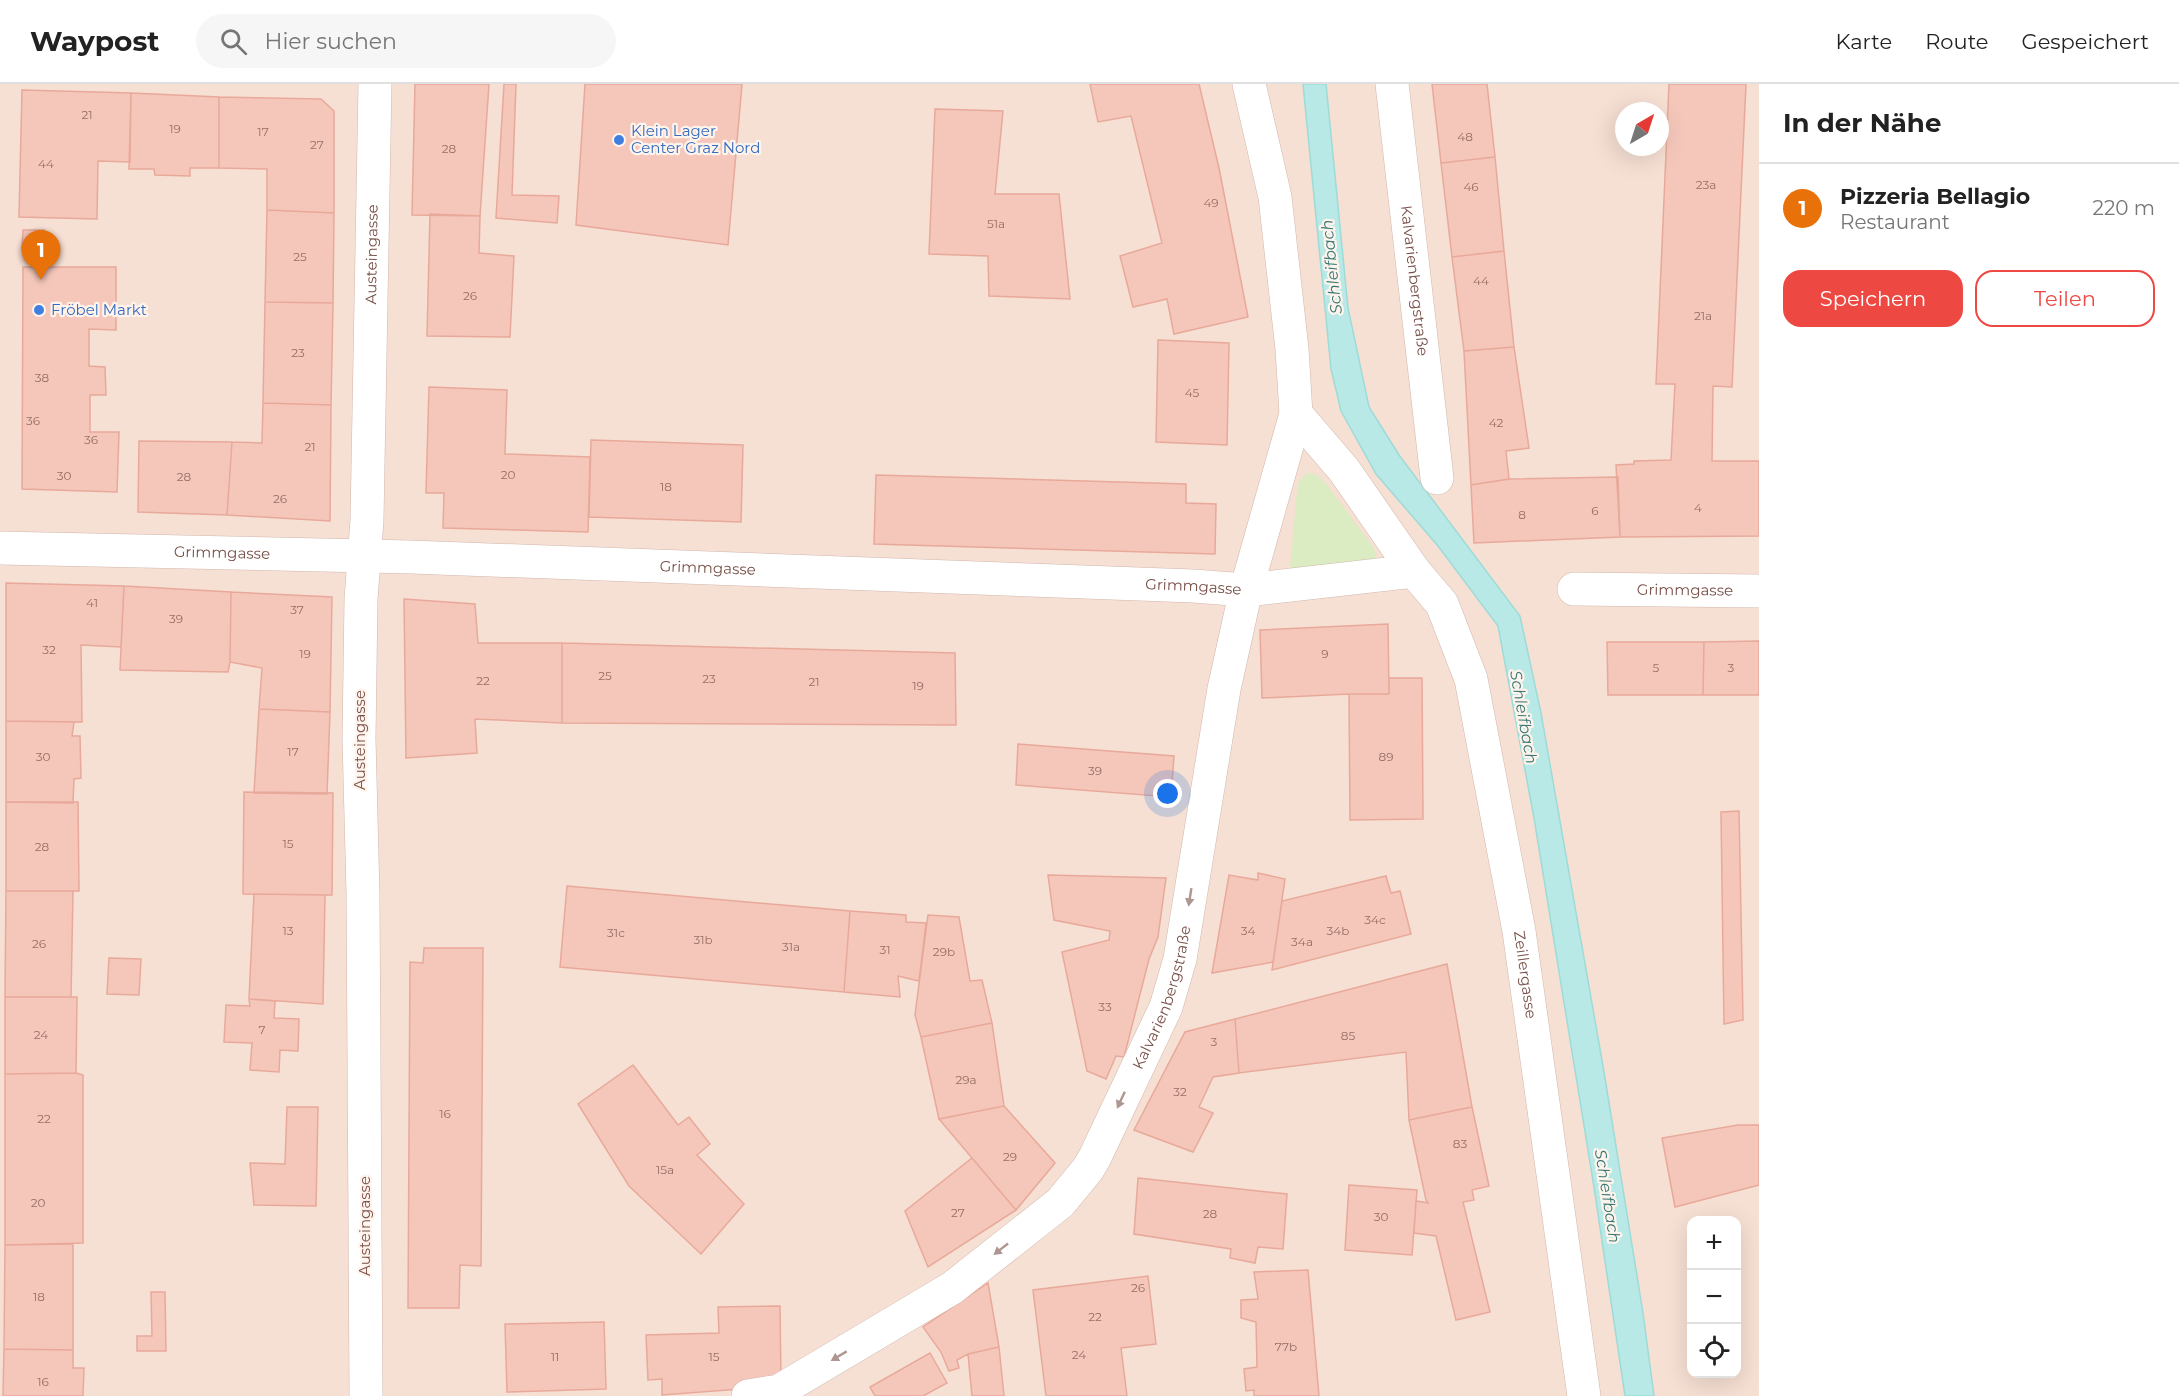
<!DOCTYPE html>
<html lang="de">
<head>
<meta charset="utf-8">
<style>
	:root { --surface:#fff; --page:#f6f6f6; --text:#222; --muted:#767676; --line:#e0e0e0; --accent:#ee4843 }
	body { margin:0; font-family:Montserrat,sans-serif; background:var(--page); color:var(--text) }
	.controls { position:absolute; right:18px; bottom:18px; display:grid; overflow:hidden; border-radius:12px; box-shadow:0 6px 24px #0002 }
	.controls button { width:54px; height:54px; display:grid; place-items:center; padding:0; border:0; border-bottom:2px solid var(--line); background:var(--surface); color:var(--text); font:30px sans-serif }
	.compass { position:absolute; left:1615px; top:18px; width:54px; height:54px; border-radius:50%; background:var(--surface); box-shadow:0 6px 24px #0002; rotate:39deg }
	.you { position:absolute; left:1168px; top:710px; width:21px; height:21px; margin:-15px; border:4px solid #fff; border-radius:50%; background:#1a73e8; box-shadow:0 0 0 9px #1a73e833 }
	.badge { display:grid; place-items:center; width:39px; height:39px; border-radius:50%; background:var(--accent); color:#fff; font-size:20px; font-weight:700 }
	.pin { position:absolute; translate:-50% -50px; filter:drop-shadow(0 2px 3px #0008) }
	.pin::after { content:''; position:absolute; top:32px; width:21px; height:18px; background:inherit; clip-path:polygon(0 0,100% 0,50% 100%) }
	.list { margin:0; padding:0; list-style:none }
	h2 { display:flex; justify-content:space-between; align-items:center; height:78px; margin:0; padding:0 24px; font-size:26px }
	h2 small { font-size:20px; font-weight:400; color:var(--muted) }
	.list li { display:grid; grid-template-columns:39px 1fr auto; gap:18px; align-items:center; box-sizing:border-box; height:90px; padding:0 24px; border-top:2px solid var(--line) }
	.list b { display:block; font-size:22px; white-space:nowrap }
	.list p { margin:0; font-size:20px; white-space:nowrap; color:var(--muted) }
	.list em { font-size:20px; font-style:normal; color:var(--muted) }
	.actions { display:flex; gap:12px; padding:18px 24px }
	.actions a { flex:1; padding:14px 0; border:2px solid var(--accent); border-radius:18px; text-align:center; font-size:21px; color:var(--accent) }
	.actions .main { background:var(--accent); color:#fff }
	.icon { flex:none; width:33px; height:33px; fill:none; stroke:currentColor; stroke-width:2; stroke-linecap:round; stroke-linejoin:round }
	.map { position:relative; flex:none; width:1759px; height:1312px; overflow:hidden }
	header { display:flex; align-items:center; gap:36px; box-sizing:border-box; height:84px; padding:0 30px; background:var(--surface); border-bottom:2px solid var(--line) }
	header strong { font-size:28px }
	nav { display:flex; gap:33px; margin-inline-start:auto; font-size:21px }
	.search { width:420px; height:54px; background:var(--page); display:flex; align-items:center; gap:15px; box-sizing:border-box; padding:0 21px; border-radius:33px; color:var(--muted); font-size:22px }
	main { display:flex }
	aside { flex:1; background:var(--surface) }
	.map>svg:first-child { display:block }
	.residential { fill:#f6dfd3; fill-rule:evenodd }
	.green { fill:#dbecc2 }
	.water { fill:#b8e9e6; stroke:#9ddbd8; stroke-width:1.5 }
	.building { fill:#f5c7bb; stroke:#e8a99a; stroke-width:1.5 }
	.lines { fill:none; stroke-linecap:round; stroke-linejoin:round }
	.minor-casing { stroke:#d2b7ad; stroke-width:34 }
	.minor { stroke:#fff; stroke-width:33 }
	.oneway { fill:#ae9691 }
	.shop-dot { fill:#3f7fe0; stroke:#fff4ec; stroke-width:2 }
	.labels { text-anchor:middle; stroke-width:4.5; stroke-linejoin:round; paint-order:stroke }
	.number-label { font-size:12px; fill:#976e65 }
	.shop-label { font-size:15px; fill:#366cbe; stroke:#fff4ec; text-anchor:start }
	.street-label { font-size:15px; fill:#785048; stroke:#fff4ec }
	.water-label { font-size:16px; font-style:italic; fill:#387775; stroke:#fff4ec }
</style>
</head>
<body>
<header>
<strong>Waypost</strong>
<div class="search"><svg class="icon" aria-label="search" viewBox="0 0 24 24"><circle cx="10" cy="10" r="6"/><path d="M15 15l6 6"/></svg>Hier suchen</div>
<nav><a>Karte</a><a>Route</a><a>Gespeichert</a></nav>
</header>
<main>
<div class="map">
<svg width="1759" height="1312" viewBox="0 0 1759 1312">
	<rect width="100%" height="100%" fill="#feefe5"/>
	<path class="residential" d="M 0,0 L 1759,0 L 1759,1312 L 0,1312 ZM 1624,27 L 1660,27 L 1660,63 L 1624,63 ZM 1692,1136 L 1736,1136 L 1736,1290 L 1692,1290 Z"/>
	<path class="green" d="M 1308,389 L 1315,390 L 1324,397 L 1374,464 L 1378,481 L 1298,486 L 1290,483 L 1297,407 L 1299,397 Z"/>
	<path class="water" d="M 1303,0 L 1326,0 L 1348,224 L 1369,323 L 1399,371 L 1520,532 L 1541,629 L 1604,988 L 1643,1229 L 1654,1312 L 1625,1312 L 1594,1103 L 1534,734 L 1498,542 L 1438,462 L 1376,390 L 1341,327 L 1331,285 Z"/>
	<path class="building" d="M 415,0 L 489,0 L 480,132 L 412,131 Z
		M 504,0 L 516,0 L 512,111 L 559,112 L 557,139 L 496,134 Z
		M 585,0 L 742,0 L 728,161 L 576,141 Z
		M 1090,0 L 1199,0 L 1219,84 L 1248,233 L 1174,250 L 1167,215 L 1133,223 L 1120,172 L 1162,159 L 1131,32 L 1098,38 Z
		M 1432,0 L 1487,0 L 1495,73 L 1441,79 Z
		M 1669,0 L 1746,0 L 1732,303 L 1713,302 L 1712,377 L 1759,377 L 1759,452 L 1620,453 L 1616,381 L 1634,380 L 1634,377 L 1671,376 L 1675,300 L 1656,300 Z
		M 22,6 L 131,9 L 130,78 L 98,77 L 97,135 L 19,133 Z
		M 131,9 L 219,13 L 219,84 L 190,84 L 190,92 L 155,91 L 154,85 L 129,85 Z
		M 219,13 L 321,15 L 334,27 L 334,129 L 267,126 L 267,85 L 219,84 Z
		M 935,25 L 1003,27 L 995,110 L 1059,110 L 1070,215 L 989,212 L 988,172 L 929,170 Z
		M 1495,73 L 1504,167 L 1452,173 L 1441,79 Z
		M 267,126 L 334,129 L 333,219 L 265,218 Z
		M 430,130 L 480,132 L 479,169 L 514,172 L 510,253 L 427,252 Z
		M 23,146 L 44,146 L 43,164 L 22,164 Z
		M 1504,167 L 1514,263 L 1464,267 L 1452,173 Z
		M 23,183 L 116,183 L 116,246 L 89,245 L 89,282 L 105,283 L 106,311 L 90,311 L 90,348 L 119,348 L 117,408 L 22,405 Z
		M 265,218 L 333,219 L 331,321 L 263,319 Z
		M 1158,256 L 1229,259 L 1227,361 L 1156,358 Z
		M 1514,263 L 1529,364 L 1506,367 L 1509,395 L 1471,401 L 1464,267 Z
		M 429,303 L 507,306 L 505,370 L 590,373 L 588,448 L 443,444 L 444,409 L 426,409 Z
		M 263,319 L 331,321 L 330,437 L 227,431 L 232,358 L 262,359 Z
		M 591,356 L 743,361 L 741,438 L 589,433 Z
		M 139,357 L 232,358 L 227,431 L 138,428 Z
		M 876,391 L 1186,400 L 1186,419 L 1216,420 L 1215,470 L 874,460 Z
		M 1618,393 L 1620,453 L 1474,459 L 1471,401 L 1509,395 Z
		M 6,499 L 124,502 L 121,563 L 81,561 L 82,638 L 6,637 Z
		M 124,502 L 231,508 L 230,578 L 228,588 L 120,586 Z
		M 231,508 L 332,513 L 330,628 L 259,625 L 262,584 L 230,578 Z
		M 404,515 L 475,520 L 478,559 L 562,559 L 562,639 L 475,635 L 477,669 L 406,674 Z
		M 1388,540 L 1389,610 L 1349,610 L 1262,614 L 1260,546 Z
		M 1759,557 L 1759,611 L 1703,611 L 1704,558 Z
		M 1607,558 L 1704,558 L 1703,611 L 1608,611 Z
		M 562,559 L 955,569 L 956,641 L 562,639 Z
		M 1389,594 L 1422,594 L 1423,735 L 1350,736 L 1349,610 L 1389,610 Z
		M 259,625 L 330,628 L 327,710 L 254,709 Z
		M 6,637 L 74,638 L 72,652 L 80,652 L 81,694 L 74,695 L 73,719 L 6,718 Z
		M 1018,660 L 1174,672 L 1171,713 L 1016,701 Z
		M 244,708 L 333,709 L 332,811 L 243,810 Z
		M 6,718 L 78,718 L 79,807 L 6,807 Z
		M 1739,727 L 1743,936 L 1724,940 L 1721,728 Z
		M 1258,789 L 1285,795 L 1273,878 L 1212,889 L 1229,791 L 1258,796 Z
		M 1048,791 L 1166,794 L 1158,853 L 1149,875 L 1124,973 L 1116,972 L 1106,995 L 1087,987 L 1062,868 L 1109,856 L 1110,847 L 1054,836 Z
		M 1386,792 L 1391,809 L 1400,807 L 1411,850 L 1272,886 L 1282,817 Z
		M 567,802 L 850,827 L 844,908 L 560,883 Z
		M 6,807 L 73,807 L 71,913 L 5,913 Z
		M 254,810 L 325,811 L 323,920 L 249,915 Z
		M 850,827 L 906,831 L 906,838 L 926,839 L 919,897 L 898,892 L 900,913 L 844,908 Z
		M 928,831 L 959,833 L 970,897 L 982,896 L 992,939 L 921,953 L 915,931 Z
		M 424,864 L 483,864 L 481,1182 L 460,1181 L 459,1224 L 408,1224 L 410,878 L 423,879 Z
		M 109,874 L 141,875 L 139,911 L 107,910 Z
		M 1447,880 L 1472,1023 L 1409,1036 L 1406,968 L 1239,989 L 1235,935 Z
		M 5,913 L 77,913 L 76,989 L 5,990 Z
		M 249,915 L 275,917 L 274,934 L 299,935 L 298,967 L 280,966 L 279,988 L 250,986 L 252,959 L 224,958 L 226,921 L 250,922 Z
		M 1235,935 L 1239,989 L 1213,993 L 1199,1023 L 1213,1029 L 1193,1068 L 1134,1046 L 1185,948 Z
		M 992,939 L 1004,1022 L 939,1035 L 921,953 Z
		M 633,981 L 678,1041 L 689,1033 L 710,1060 L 697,1071 L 744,1120 L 701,1170 L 629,1102 L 578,1020 Z
		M 76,989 L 83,991 L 83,1159 L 5,1161 L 5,990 Z
		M 1004,1022 L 1055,1079 L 1016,1126 L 939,1035 Z
		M 287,1023 L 318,1023 L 316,1122 L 254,1121 L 250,1079 L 285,1080 Z
		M 1472,1023 L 1489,1102 L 1472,1106 L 1474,1116 L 1463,1118 L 1490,1228 L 1456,1236 L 1436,1152 L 1414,1149 L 1416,1117 L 1428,1119 L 1426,1116 L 1409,1036 Z
		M 1738,1041 L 1759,1041 L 1759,1101 L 1675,1123 L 1662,1054 Z
		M 972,1074 L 1016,1126 L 928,1183 L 905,1127 Z
		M 1138,1094 L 1287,1110 L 1283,1165 L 1258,1163 L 1255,1179 L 1230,1174 L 1231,1165 L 1134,1150 Z
		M 1349,1101 L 1417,1106 L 1412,1171 L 1345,1166 Z
		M 73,1160 L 73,1266 L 4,1265 L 5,1161 Z
		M 1308,1186 L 1319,1312 L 1254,1312 L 1254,1306 L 1246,1307 L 1244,1285 L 1257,1283 L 1256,1238 L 1241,1234 L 1241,1216 L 1258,1215 L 1254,1188 Z
		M 1148,1192 L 1156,1260 L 1121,1264 L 1127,1312 L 1046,1312 L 1033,1206 Z
		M 988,1199 L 999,1263 L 968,1270 L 957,1276 L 959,1284 L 949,1287 L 941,1268 L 923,1243 Z
		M 151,1208 L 165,1208 L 166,1267 L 137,1267 L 137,1252 L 152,1252 Z
		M 780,1222 L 781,1300 L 754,1304 L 662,1311 L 662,1295 L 648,1296 L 646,1251 L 719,1249 L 718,1223 Z
		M 604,1238 L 606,1305 L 507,1308 L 505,1240 Z
		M 999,1263 L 1004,1312 L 972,1312 L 968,1270 Z
		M 4,1265 L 73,1266 L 73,1284 L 84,1284 L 83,1312 L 3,1312 Z
		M 930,1269 L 947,1299 L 923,1312 L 875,1312 L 870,1303 Z"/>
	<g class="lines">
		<defs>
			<g id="minor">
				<path id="s1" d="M 1392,0 L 1437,394"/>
				<path id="s2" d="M 1296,330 L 1344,386 L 1414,487 L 1442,520 L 1471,595 L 1519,847 L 1584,1312"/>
				<path id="s3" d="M 0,464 L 411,473 L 1193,502 L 1246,506 L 1414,487"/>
				<path id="s4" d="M 1574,505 L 1759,507"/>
				<path id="s5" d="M 366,1312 L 363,810 L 359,655 L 361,515 L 367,436 L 375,0"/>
				<path id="s6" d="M 748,1312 L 779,1307 L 952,1204 L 1060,1119 L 1088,1085 L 1095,1073 L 1166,923 L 1180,875 L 1224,605 L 1246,506 L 1296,330 L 1292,265 L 1275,113 L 1249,0"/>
			</g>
		</defs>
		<use href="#minor" class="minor-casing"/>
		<use href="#minor" class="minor"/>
	</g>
	<defs><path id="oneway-solid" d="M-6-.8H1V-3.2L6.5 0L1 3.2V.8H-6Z" transform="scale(1.5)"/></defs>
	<g class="oneway">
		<use href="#oneway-solid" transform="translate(1190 813) rotate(99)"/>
		<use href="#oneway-solid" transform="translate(1121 1016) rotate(115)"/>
		<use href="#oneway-solid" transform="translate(1001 1165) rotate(142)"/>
		<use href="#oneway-solid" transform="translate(839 1272) rotate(149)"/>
	</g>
	<g class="shop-dot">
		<circle cx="619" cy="56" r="6"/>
		<circle cx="39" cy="226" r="6"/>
	</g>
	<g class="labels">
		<g class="number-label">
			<text x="87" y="35">21</text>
			<text x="175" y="49">19</text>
			<text x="263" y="52">17</text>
			<text x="1465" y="57">48</text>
			<text x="317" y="65">27</text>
			<text x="449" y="69">28</text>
			<text x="46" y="84">44</text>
			<text x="1706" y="105">23a</text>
			<text x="1471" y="107">46</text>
			<text x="1211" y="123">49</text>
			<text x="996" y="144">51a</text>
			<text x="300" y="177">25</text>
			<text x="1481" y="201">44</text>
			<text x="470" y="216">26</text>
			<text x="1703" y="236">21a</text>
			<text x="298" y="273">23</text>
			<text x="42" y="298">38</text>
			<text x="1192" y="313">45</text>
			<text x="33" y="341">36</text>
			<text x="1496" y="343">42</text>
			<text x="91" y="360">36</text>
			<text x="310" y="367">21</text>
			<text x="508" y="395">20</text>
			<text x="64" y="396">30</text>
			<text x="184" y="397">28</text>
			<text x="666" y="407">18</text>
			<text x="280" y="419">26</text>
			<text x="1698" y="428">4</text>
			<text x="1595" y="431">6</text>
			<text x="1522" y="435">8</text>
			<text x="92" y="523">41</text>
			<text x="297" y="530">37</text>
			<text x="176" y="539">39</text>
			<text x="49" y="570">32</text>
			<text x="305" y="574">19</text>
			<text x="1325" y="574">9</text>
			<text x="1656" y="588">5</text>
			<text x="1731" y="588">3</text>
			<text x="605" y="596">25</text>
			<text x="709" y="599">23</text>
			<text x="483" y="601">22</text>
			<text x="814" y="602">21</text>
			<text x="918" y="606">19</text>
			<text x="293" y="672">17</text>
			<text x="43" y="677">30</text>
			<text x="1386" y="677">89</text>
			<text x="1095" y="691">39</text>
			<text x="288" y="764">15</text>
			<text x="42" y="767">28</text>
			<text x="1375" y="840">34c</text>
			<text x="288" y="851">13</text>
			<text x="1248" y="851">34</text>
			<text x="1338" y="851">34b</text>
			<text x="616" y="853">31c</text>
			<text x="703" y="860">31b</text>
			<text x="1302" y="862">34a</text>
			<text x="39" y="864">26</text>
			<text x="791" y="867">31a</text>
			<text x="885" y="870">31</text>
			<text x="944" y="872">29b</text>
			<text x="1105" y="927">33</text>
			<text x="262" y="950">7</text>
			<text x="41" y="955">24</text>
			<text x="1348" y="956">85</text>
			<text x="1214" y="962">3</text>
			<text x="966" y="1000">29a</text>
			<text x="1180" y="1012">32</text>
			<text x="445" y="1034">16</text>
			<text x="44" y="1039">22</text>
			<text x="1460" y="1064">83</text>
			<text x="1010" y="1077">29</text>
			<text x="665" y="1090">15a</text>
			<text x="38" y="1123">20</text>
			<text x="958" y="1133">27</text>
			<text x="1210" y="1134">28</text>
			<text x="1381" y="1137">30</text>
			<text x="1138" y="1208">26</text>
			<text x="39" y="1217">18</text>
			<text x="1095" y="1237">22</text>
			<text x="1286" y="1267">77b</text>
			<text x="1079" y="1275">24</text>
			<text x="555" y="1277">11</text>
			<text x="714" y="1277">15</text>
			<text x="43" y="1302">16</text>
		</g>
		<g class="shop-label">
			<text x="631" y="52">Klein Lager<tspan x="631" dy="17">Center Graz Nord</tspan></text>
			<text x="51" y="231">Fröbel Markt</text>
		</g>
		<g class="street-label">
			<text dy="5" stroke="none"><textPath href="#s5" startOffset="1142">Austeingasse</textPath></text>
			<text dy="5" stroke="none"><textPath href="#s1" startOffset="198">Kalvarienbergstraße</textPath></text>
			<text dy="5" stroke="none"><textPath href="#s3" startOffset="222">Grimmgasse</textPath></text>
			<text dy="5" stroke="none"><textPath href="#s3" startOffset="708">Grimmgasse</textPath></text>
			<text dy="5" stroke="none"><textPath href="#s3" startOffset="1194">Grimmgasse</textPath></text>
			<text dy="5" stroke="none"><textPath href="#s4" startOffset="111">Grimmgasse</textPath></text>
			<text transform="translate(360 656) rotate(-90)" y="5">Austeingasse</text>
			<text dy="5" stroke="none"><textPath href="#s2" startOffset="621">Zeillergasse</textPath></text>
			<text dy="5" stroke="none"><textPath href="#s6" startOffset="602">Kalvarienbergstraße</textPath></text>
			<text transform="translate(365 1142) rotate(-90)" y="5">Austeingasse</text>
		</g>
		<g class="water-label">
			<text transform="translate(1331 183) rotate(-96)" y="6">Schleifbach</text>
			<text transform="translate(1524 633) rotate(80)" y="6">Schleifbach</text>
			<text transform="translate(1608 1112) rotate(81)" y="6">Schleifbach</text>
		</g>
	</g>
</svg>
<div class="controls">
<button>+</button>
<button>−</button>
<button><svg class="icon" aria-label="locate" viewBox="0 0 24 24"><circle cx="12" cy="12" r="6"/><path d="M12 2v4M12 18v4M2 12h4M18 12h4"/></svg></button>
</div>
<svg class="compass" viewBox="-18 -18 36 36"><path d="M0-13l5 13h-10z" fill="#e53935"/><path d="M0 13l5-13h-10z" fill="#767676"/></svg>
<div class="you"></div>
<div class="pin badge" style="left:41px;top:196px;background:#e8710a">1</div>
</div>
<aside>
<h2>In der Nähe<small></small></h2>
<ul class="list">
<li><span class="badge" style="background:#e8710a">1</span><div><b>Pizzeria Bellagio</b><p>Restaurant</p></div><em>220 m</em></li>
</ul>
<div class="actions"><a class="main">Speichern</a><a>Teilen</a></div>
</aside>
</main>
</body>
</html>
